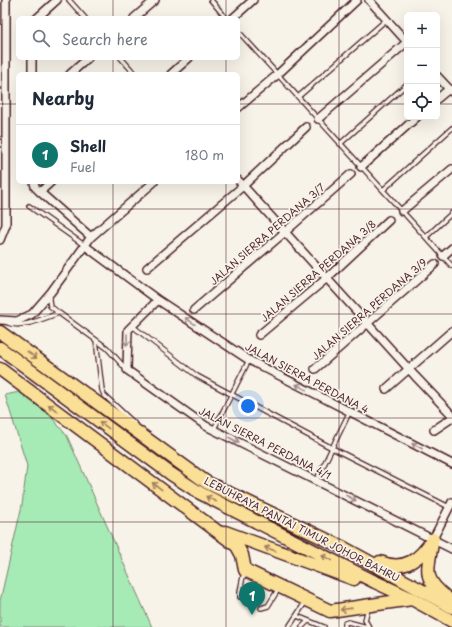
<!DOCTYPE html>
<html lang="en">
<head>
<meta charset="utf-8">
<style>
	:root { --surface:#fff; --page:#f6f6f7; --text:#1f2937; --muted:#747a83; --line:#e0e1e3; --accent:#0f766e }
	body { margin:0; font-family:"Playpen Sans",sans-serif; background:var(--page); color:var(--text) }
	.controls { position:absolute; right:12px; top:12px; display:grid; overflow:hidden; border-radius:6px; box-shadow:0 4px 16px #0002 }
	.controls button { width:36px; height:36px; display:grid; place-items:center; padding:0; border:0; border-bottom:1px solid var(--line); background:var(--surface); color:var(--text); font:20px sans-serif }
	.you { position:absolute; left:248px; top:406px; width:14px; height:14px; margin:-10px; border:3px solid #fff; border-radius:50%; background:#1a73e8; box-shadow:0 0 0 6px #1a73e833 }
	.badge { display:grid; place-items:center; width:26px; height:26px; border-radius:50%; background:var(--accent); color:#fff; font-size:13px; font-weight:700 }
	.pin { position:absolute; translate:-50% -33px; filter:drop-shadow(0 1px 2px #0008) }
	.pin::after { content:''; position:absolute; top:21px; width:14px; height:12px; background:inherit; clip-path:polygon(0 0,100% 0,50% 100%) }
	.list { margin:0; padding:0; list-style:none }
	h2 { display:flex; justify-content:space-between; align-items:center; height:52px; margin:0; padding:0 16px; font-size:17px }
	h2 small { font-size:13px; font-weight:400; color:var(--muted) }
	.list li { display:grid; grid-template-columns:26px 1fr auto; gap:12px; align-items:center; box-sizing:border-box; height:60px; padding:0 16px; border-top:1px solid var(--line) }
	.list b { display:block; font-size:15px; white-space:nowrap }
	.list p { margin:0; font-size:13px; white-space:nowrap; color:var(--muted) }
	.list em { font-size:13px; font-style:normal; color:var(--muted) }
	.icon { flex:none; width:22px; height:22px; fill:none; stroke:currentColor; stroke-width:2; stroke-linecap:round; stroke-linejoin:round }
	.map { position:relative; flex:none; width:452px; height:627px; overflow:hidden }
	.search { position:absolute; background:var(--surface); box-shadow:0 4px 16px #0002; left:16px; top:16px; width:224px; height:44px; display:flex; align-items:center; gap:10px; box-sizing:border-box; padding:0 14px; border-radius:6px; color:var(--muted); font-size:15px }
	.panel { position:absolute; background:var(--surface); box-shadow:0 4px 16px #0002; left:16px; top:72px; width:224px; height:112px; border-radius:6px }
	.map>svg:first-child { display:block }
	.green { fill:#a6eab5; stroke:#788470 }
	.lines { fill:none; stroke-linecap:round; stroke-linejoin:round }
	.service-casing { stroke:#4a1f2b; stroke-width:6 }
	.minor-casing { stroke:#4a1f2b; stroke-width:10 }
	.trunk-casing { stroke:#4a1f2b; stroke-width:15 }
	.service { stroke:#f7f3e8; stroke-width:3.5 }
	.minor { stroke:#f7f3e8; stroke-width:7 }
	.trunk { stroke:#fadf96; stroke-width:12 }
	.oneway { stroke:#a0898a }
	.oneway2 { stroke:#a27f60 }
	.grid { fill:none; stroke:#4a1f2b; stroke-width:1; stroke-opacity:0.55 }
	.labels { text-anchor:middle; stroke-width:3.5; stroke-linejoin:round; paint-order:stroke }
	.street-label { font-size:10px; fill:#4a1f2b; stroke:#f7f3e8 }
</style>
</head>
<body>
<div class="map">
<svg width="452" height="627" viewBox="0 0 452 627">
	<rect width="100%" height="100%" fill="#f7f3e8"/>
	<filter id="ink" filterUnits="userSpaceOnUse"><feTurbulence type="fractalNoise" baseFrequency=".025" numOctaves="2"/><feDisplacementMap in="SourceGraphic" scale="8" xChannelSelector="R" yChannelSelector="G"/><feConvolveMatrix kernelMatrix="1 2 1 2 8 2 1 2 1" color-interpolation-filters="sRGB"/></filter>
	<g filter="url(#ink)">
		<path class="green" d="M 29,390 L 67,436 L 152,627 L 0,627 L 0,601 L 22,505 L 27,466 L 5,395 Z"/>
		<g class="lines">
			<defs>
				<path id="service" d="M 69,0 L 85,18
					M 211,0 L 226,18
					M 238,31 L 452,266
					M 121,58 L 135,74
					M 298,97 L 386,20
					M 340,144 L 407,84
					M 383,190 L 452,128
					M 29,206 L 84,245
					M 426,237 L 452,213
					M 49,297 L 49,300 L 50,306 L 59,313 L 107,348 L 126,369
					M 6,322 C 20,330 44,318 59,313
					M 131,325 L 197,376 L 332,448 L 449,507
					M 96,340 L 102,390 L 104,395 L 134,423
					M 214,429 L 249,360
					M 316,481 L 350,411
					M 240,597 L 240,591 L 244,572
					M 261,608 L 268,606 L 279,588
					M 368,608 L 365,620 L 369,627
					M 297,616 L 324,627
					M 289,627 L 306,601
					M 302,627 L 308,621
					M 345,627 L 345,623 L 348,622 L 367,627"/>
				<path id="minor" d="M 369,0 L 407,42
					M 37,18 L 57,0
					M 134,18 L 155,0
					M 233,18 L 253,0
					M 32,58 L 32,74
					M 70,74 L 88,58
					M 171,74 L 189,58
					M 437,76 L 452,92
					M 437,99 L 449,89
					M 238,108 L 277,75 L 357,0
					M 318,119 L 407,42
					M 361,167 L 417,117
					M 238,180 L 415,376 L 452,415
					M 34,182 L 35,187 L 40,192 L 91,237
					M 40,192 L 51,182
					M 402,211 L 452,169
					M 0,240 L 6,225 L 6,0
					M 84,245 L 158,300 L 249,360 L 452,464
					M 443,256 L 452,248
					M 147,268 L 243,186 L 306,127
					M 158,300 L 128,330 L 127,370 L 206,426 L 452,549
					M 194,310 L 285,232 L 351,174
					M 0,320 L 17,321 L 32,314 L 51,292 L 91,237 L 154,182
					M 259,335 L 327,278 L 389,220
					M 315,369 L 435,264
					M 386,389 L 452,331
					M 434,430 L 452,418
					M 433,539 L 452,502"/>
				<path id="trunk" d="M 0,332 L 206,482 L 344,548 L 452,607
					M 0,348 L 171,474 L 200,493 L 375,582 L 412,599 L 452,621
					M 0,369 L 237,546 L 242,555 L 245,570 L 330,611 L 412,599
					M 225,532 L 354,579
					M 432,544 C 427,572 423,579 447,598
					M 380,562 C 405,572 420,559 433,539"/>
			</defs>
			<use href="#service" class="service-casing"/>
			<use href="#minor" class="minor-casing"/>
			<use href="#trunk" class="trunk-casing"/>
			<use href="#service" class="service"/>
			<use href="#minor" class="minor"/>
			<use href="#trunk" class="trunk"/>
		</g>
		<defs><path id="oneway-shaft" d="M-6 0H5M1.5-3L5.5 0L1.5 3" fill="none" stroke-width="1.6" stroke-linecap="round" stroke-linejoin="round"/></defs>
		<g class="oneway">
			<use href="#oneway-shaft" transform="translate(190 321) rotate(-146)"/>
			<use href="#oneway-shaft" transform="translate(127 340) rotate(90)"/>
			<use href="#oneway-shaft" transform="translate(301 387) rotate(-153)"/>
			<use href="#oneway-shaft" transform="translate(234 440) rotate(27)"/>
			<use href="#oneway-shaft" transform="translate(417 446) rotate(-153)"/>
			<use href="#oneway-shaft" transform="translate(351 498) rotate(27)"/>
		</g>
		<g class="oneway2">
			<use href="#oneway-shaft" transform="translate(32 355) rotate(36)"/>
			<use href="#oneway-shaft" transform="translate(53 408) rotate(-143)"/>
			<use href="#oneway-shaft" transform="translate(104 425) rotate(-143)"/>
			<use href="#oneway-shaft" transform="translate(157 486) rotate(-143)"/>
			<use href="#oneway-shaft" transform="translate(211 499) rotate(-153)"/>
			<use href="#oneway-shaft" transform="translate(270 549) rotate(-161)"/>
			<use href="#oneway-shaft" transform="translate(327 558) rotate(-153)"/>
			<use href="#oneway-shaft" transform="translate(346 609) rotate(172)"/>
		</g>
	</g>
	<path class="grid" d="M 113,0 L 113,18M 226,0 L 226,18M 339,0 L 339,627M 113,58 L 113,74M 226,58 L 226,74M 0,104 L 18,104M 238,104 L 407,104M 437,104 L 452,104M 113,182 L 113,627M 226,182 L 226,627M 0,209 L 452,209M 0,314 L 452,314M 0,418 L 452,418M 0,522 L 452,522"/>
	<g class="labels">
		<g class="street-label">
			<text transform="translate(267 234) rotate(-41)" y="4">JALAN SIERRA PERDANA 3/7</text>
			<text transform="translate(318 271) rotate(-41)" y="4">JALAN SIERRA PERDANA 3/8</text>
			<text transform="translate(369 309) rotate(-41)" y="4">JALAN SIERRA PERDANA 3/9</text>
			<text transform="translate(307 378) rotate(28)" y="4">JALAN SIERRA PERDANA 4</text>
			<text transform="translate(265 443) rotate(27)" y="4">JALAN SIERRA PERDANA 4/1</text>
			<text transform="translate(302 529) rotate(27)" y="4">LEBUHRAYA PANTAI TIMUR JOHOR BAHRU</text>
		</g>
	</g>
</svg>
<div class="controls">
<button>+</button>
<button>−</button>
<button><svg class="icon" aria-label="locate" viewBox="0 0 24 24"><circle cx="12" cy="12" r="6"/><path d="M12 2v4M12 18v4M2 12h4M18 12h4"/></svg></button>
</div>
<div class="you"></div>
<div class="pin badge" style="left:252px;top:615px">1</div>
<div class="search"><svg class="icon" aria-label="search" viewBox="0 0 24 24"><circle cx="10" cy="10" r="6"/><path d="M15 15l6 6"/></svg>Search here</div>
<section class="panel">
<h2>Nearby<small></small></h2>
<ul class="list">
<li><span class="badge">1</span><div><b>Shell</b><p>Fuel</p></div><em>180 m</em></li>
</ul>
</section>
</div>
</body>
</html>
